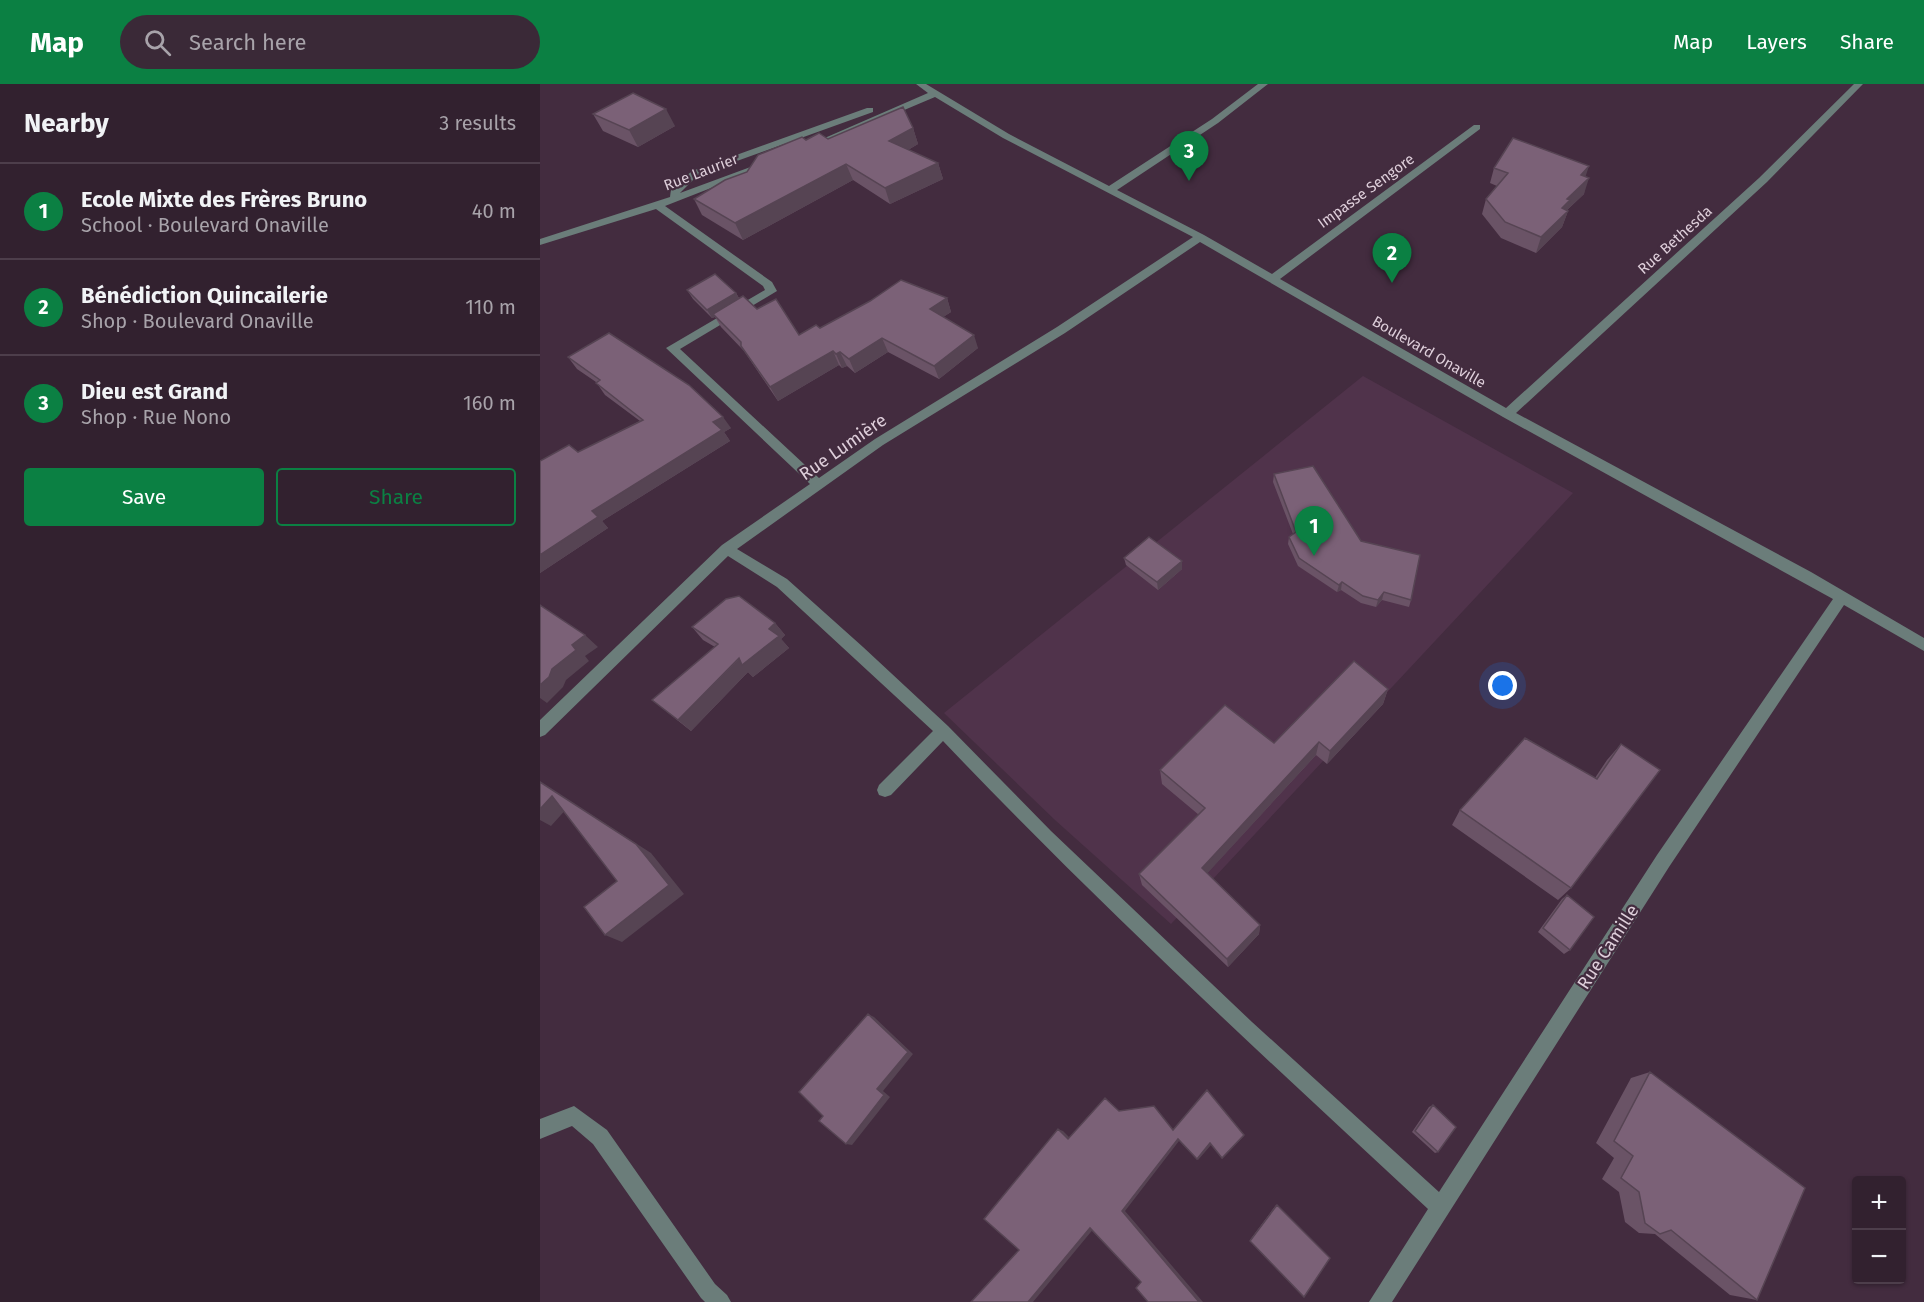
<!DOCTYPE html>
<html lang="en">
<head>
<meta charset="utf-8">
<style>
	:root { --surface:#32212f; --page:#3a2937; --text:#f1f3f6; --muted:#a8a3aa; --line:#4d3e4b; --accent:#0b8043 }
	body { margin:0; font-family:"Fira Sans",sans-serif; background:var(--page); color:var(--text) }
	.controls { position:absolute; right:18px; bottom:18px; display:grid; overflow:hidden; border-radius:6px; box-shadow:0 2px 4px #0004 }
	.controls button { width:54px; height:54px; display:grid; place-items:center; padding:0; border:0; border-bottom:2px solid var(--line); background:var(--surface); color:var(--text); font:30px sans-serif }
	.you { position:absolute; left:963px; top:602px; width:21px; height:21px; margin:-15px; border:4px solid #fff; border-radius:50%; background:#1a73e8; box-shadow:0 0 0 9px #1a73e833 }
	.badge { display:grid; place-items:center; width:39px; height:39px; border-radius:50%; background:var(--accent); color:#fff; font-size:20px; font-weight:700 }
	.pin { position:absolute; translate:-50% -50px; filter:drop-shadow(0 2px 3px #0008) }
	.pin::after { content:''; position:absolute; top:32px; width:21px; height:18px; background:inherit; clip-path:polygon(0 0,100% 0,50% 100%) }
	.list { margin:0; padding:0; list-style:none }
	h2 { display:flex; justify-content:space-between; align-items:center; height:78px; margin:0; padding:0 24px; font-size:26px }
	h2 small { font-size:20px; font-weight:400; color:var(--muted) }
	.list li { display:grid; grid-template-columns:39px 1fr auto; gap:18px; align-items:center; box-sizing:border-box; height:96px; padding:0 24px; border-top:2px solid var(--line) }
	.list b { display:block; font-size:22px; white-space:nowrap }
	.list p { margin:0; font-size:20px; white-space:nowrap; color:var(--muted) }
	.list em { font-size:20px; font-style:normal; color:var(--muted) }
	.actions { display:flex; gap:12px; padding:18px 24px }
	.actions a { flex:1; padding:14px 0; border:2px solid var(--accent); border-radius:6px; text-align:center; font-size:21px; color:var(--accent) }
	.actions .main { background:var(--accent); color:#fff }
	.icon { flex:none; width:33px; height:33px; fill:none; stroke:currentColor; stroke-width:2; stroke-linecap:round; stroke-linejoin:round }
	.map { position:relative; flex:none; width:1384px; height:1218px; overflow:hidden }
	header { display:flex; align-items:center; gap:36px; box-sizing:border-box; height:84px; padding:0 30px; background:var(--accent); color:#fff }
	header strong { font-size:28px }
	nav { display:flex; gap:33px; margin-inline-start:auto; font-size:21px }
	.search { width:420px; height:54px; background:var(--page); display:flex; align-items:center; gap:15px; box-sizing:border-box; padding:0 21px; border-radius:33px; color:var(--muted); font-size:22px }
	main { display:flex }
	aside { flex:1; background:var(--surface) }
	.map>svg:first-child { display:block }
	.built { fill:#50334b }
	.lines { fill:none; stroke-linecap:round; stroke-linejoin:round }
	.minor { fill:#6b7d7a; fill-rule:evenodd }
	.wall { fill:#6a5366 }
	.shaded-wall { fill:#564453 }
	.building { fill:#7b6177; stroke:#564453; stroke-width:1.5 }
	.labels { text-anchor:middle; stroke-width:4.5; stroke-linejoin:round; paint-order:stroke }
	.far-street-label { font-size:15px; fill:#deceda; stroke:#432c3f }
	.street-label { font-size:18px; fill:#deceda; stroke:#432c3f }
</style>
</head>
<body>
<header>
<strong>Map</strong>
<div class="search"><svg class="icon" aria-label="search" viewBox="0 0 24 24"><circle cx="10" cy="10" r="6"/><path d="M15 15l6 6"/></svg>Search here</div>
<nav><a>Map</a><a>Layers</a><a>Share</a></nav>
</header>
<main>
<aside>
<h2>Nearby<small>3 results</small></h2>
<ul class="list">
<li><span class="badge">1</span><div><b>Ecole Mixte des Frères Bruno</b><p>School · Boulevard Onaville</p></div><em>40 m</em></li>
<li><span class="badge">2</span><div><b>Bénédiction Quincailerie</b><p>Shop · Boulevard Onaville</p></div><em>110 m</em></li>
<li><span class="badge">3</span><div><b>Dieu est Grand</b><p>Shop · Rue Nono</p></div><em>160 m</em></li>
</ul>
<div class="actions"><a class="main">Save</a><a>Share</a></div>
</aside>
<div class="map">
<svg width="1384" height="1218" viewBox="0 0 1384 1218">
	<rect width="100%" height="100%" fill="#432c3f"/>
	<path class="built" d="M 823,292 L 1033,409 L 631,840 L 515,736 L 404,629 Z"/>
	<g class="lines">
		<path class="minor" d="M 376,0 L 386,0 L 469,50 L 569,102 L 672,35 L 718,0 L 728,0 L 678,39 L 577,106 L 664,151 L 732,190 L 934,41 L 940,41 L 940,45 L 740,195 L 966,324 L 1219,94 L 1314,0 L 1323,0 L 1227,98 L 976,329 L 1271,488 L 1384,554 L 1384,567 L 1304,521 L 1129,783 L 852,1218 L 829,1218 L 888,1125 C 723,972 558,820 403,657 L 351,711 L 345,713 L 339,711 L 337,706 L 339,701 L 393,647 L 237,503 L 188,472 L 5,651 L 0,653 L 0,636 L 182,461 L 270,400 L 126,264 L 225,206 L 223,202 L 116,125 L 0,161 L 0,155 L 130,113 L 131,105 L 152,87 L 327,24 L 333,24 L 333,28 L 158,91 L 140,109 L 224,78 L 232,80 L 125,122 L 232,198 L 237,207 L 140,265 L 279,394 L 335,355 L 517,243 L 653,153 L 463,54 L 395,13 L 272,65 L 264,63 L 388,9 ZM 660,158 L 963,333 L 1293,515 L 1117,771 L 899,1108 L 712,938 L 511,747 L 408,642 L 323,563 L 247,495 L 197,465 L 343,361 L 525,249 Z
			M 34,1022 L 67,1046 L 175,1200 L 187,1211 L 191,1218 L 165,1218 L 161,1214 L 53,1060 L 32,1042 L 0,1055 L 0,1035 Z"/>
	</g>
	<path class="wall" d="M 53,30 L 135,42 L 98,63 L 63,47 Z
		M 373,44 L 378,60 L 368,66 L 398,79 L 403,95 L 350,120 L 313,96 L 203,156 L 162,131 L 154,115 L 207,88 L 266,56 L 288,55 Z
		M 954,84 L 1046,92 L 1044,110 L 1027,126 L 1026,127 L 1028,127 L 1022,143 L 996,169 L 961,154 L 942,130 L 946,115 L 957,102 L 950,99 Z
		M 147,206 L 196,209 L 199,214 L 259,251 L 280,244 L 407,214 L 411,228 L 403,233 L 438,264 L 399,295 L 348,268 L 315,289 L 307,282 L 302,284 L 299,281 L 238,317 L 204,267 L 181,243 L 175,233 L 172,234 L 153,215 Z
		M 28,273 L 191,344 L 184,348 L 190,357 L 62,437 L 68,444 L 0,489 L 0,377 L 38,368 L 100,337 L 65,311 L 56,298 L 37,285 Z
		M 734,390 L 821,457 L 871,516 L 869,523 L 842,516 L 836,523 L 821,519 L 801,506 L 797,508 L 758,482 L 748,460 L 749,453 L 753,450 L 733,398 Z
		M 584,474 L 642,477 L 642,485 L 618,506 L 586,481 Z
		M 235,539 L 245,551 L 241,555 L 249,564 L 213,593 L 208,588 L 151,647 L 112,616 L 175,563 L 163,556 L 152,543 Z
		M 848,605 L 843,620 L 787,680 L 776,671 L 667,789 L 720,841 L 719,850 L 688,883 L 602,801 L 599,790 L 659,731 L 622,700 L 620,686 L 734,659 Z
		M 1081,660 L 1031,804 L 1018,816 L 912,741 L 920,726 L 1055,694 L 1067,676 Z
		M 1027,811 L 1030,866 L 1024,870 L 998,848 L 1022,815 Z
		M 1110,988 L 1217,1216 L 1190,1211 L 1115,1150 L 1099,1149 L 1085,1138 L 1079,1108 L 1062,1095 L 1074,1074 L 1056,1059 L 1091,994 Z
		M 893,1021 L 898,1068 L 895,1069 L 872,1048 L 889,1023 Z
		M 736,1121 L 737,1121 L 710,1157 L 710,1156 Z"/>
	<path class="shaded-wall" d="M 126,25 L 135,42 L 98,63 L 89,46 Z
		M 373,44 L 378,60 L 354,74 L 349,57 Z
		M 398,79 L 403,95 L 350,120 L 345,104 Z
		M 306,80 L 313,96 L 203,156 L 195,139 Z
		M 1049,82 L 1044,97 L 1041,91 Z
		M 1049,94 L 1044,110 L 1027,126 L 1025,130 L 1028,127 L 1022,143 L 996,169 L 1001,153 L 1022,124 L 1027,115 Z
		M 196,209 L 201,218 L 173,230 L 175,233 L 172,234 L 167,226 Z
		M 407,214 L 411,228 L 394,239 L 390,225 Z
		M 434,251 L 438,264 L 399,295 L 394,282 Z
		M 342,254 L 348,268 L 315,289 L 309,275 Z
		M 293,267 L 299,281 L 238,317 L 230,303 Z
		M 300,268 L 307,282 L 302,284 L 296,270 Z
		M 183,333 L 191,344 L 184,348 L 190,357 L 62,437 L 68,444 L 0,489 L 0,471 L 52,427 L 173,338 Z
		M 642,477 L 642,485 L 618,506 L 617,498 Z
		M 802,498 L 801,506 L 797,508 L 799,501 Z
		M 844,508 L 842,516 L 836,523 L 838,516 Z
		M 235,539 L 245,551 L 241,555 L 249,564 L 213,593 L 208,588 L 151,647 L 138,636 Z
		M 45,551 L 58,563 L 45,572 L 49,577 L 26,596 L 23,603 L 7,619 L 0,614 L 0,601 L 12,585 L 32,561 Z
		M 848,605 L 843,620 L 787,680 L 790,667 Z
		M 779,658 L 776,671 L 663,794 L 662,784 Z
		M 0,698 L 111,769 L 144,810 L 82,858 L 65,851 L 129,801 Z
		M 12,712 L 29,722 L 11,742 L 0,736 L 0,725 Z
		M 720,841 L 719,850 L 688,883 L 687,875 Z
		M 328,930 L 334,933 L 373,970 L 343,1007 L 350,1013 L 312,1061 L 306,1060 L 337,1005 Z
		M 518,1045 L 523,1047 L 533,1057 L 528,1055 Z
		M 704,1051 L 704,1052 L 682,1075 L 682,1074 Z
		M 638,1055 L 639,1057 L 585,1127 L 663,1218 L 659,1218 L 582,1127 Z
		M 670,1059 L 671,1061 L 658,1076 L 657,1075 Z
		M 555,1143 L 493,1218 L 488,1218 L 550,1144 Z"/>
	<path class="building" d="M 93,9 L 126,25 L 89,46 L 53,30 Z
		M 363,23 L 373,44 L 349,57 L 398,79 L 345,104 L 306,80 L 195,139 L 154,115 L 185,96 L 207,88 L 218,71 L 262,53 L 266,56 L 279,49 L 288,55 Z
		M 973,54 L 1049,82 L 1041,91 L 1049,94 L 1027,115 L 1030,116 L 1022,124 L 1028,127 L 1001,153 L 965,138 L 946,115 L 968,89 L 954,84 Z
		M 175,190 L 196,209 L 167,226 L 147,206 Z
		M 361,196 L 407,214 L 390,225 L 434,251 L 394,282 L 342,254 L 309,275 L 300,268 L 296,270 L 293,267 L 230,303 L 201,262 L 201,258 L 173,230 L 203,212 L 217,225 L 236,215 L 259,251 L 276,241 L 280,244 L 330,217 Z
		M 69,249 L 149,301 L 183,333 L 173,338 L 182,346 L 52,427 L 58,433 L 0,471 L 0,377 L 29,361 L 38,368 L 103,336 L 56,299 L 60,296 L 28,273 Z
		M 773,382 L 821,457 L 880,471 L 871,516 L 844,508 L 838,516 L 823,512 L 802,498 L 799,501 L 759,474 L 749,453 L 756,448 L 734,390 Z
		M 609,453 L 642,477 L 617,498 L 584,474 Z
		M 199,512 L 235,539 L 229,545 L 239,552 L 202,581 L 199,574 L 138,636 L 112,616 L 178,560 L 152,543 L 186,515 Z
		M 0,521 L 45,551 L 32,561 L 36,566 L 12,585 L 9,593 L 0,601 Z
		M 814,577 L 848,605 L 790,667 L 779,658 L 662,784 L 720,841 L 687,875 L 599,790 L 665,724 L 620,686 L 685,621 L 734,659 Z
		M 985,654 L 1057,695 L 1081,660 L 1120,686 L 1031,804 L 920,726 Z
		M 0,698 L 96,760 L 129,801 L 65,851 L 44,823 L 77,797 L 12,712 L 0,725 Z
		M 1027,811 L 1054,833 L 1030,866 L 1003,844 Z
		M 328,930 L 368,968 L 337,1005 L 344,1011 L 306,1060 L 279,1037 L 283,1032 L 259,1008 Z
		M 1110,988 L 1265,1104 L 1217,1216 L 1131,1146 L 1120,1150 L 1105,1139 L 1099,1108 L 1081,1094 L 1093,1072 L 1074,1057 Z
		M 667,1006 L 704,1051 L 682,1074 L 670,1059 L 657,1075 L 638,1055 L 582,1127 L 659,1218 L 608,1218 L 596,1204 L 601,1198 L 550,1144 L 488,1218 L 431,1218 L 479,1166 L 444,1135 L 518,1045 L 528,1055 L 565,1014 L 579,1027 L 614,1022 L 633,1046 Z
		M 893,1021 L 916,1043 L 898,1068 L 875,1047 Z
		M 737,1121 L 790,1174 L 764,1213 L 710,1157 Z"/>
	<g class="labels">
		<g class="far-street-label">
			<text transform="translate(161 88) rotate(-21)" y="5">Rue Laurier</text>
			<text transform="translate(826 107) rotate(-36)" y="5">Impasse Sengore</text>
			<text transform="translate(1135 156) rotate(-42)" y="5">Rue Bethesda</text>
			<text transform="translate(889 268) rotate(30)" y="5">Boulevard Onaville</text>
		</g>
		<g class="street-label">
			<text transform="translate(303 363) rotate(-35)" y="6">Rue Lumière</text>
			<text transform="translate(1068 863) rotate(-57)" y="6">Rue Camille</text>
		</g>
	</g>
</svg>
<div class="controls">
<button>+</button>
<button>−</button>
</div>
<div class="you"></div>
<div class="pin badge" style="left:774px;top:472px">1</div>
<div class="pin badge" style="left:852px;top:199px">2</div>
<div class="pin badge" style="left:649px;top:97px">3</div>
</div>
</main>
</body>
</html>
